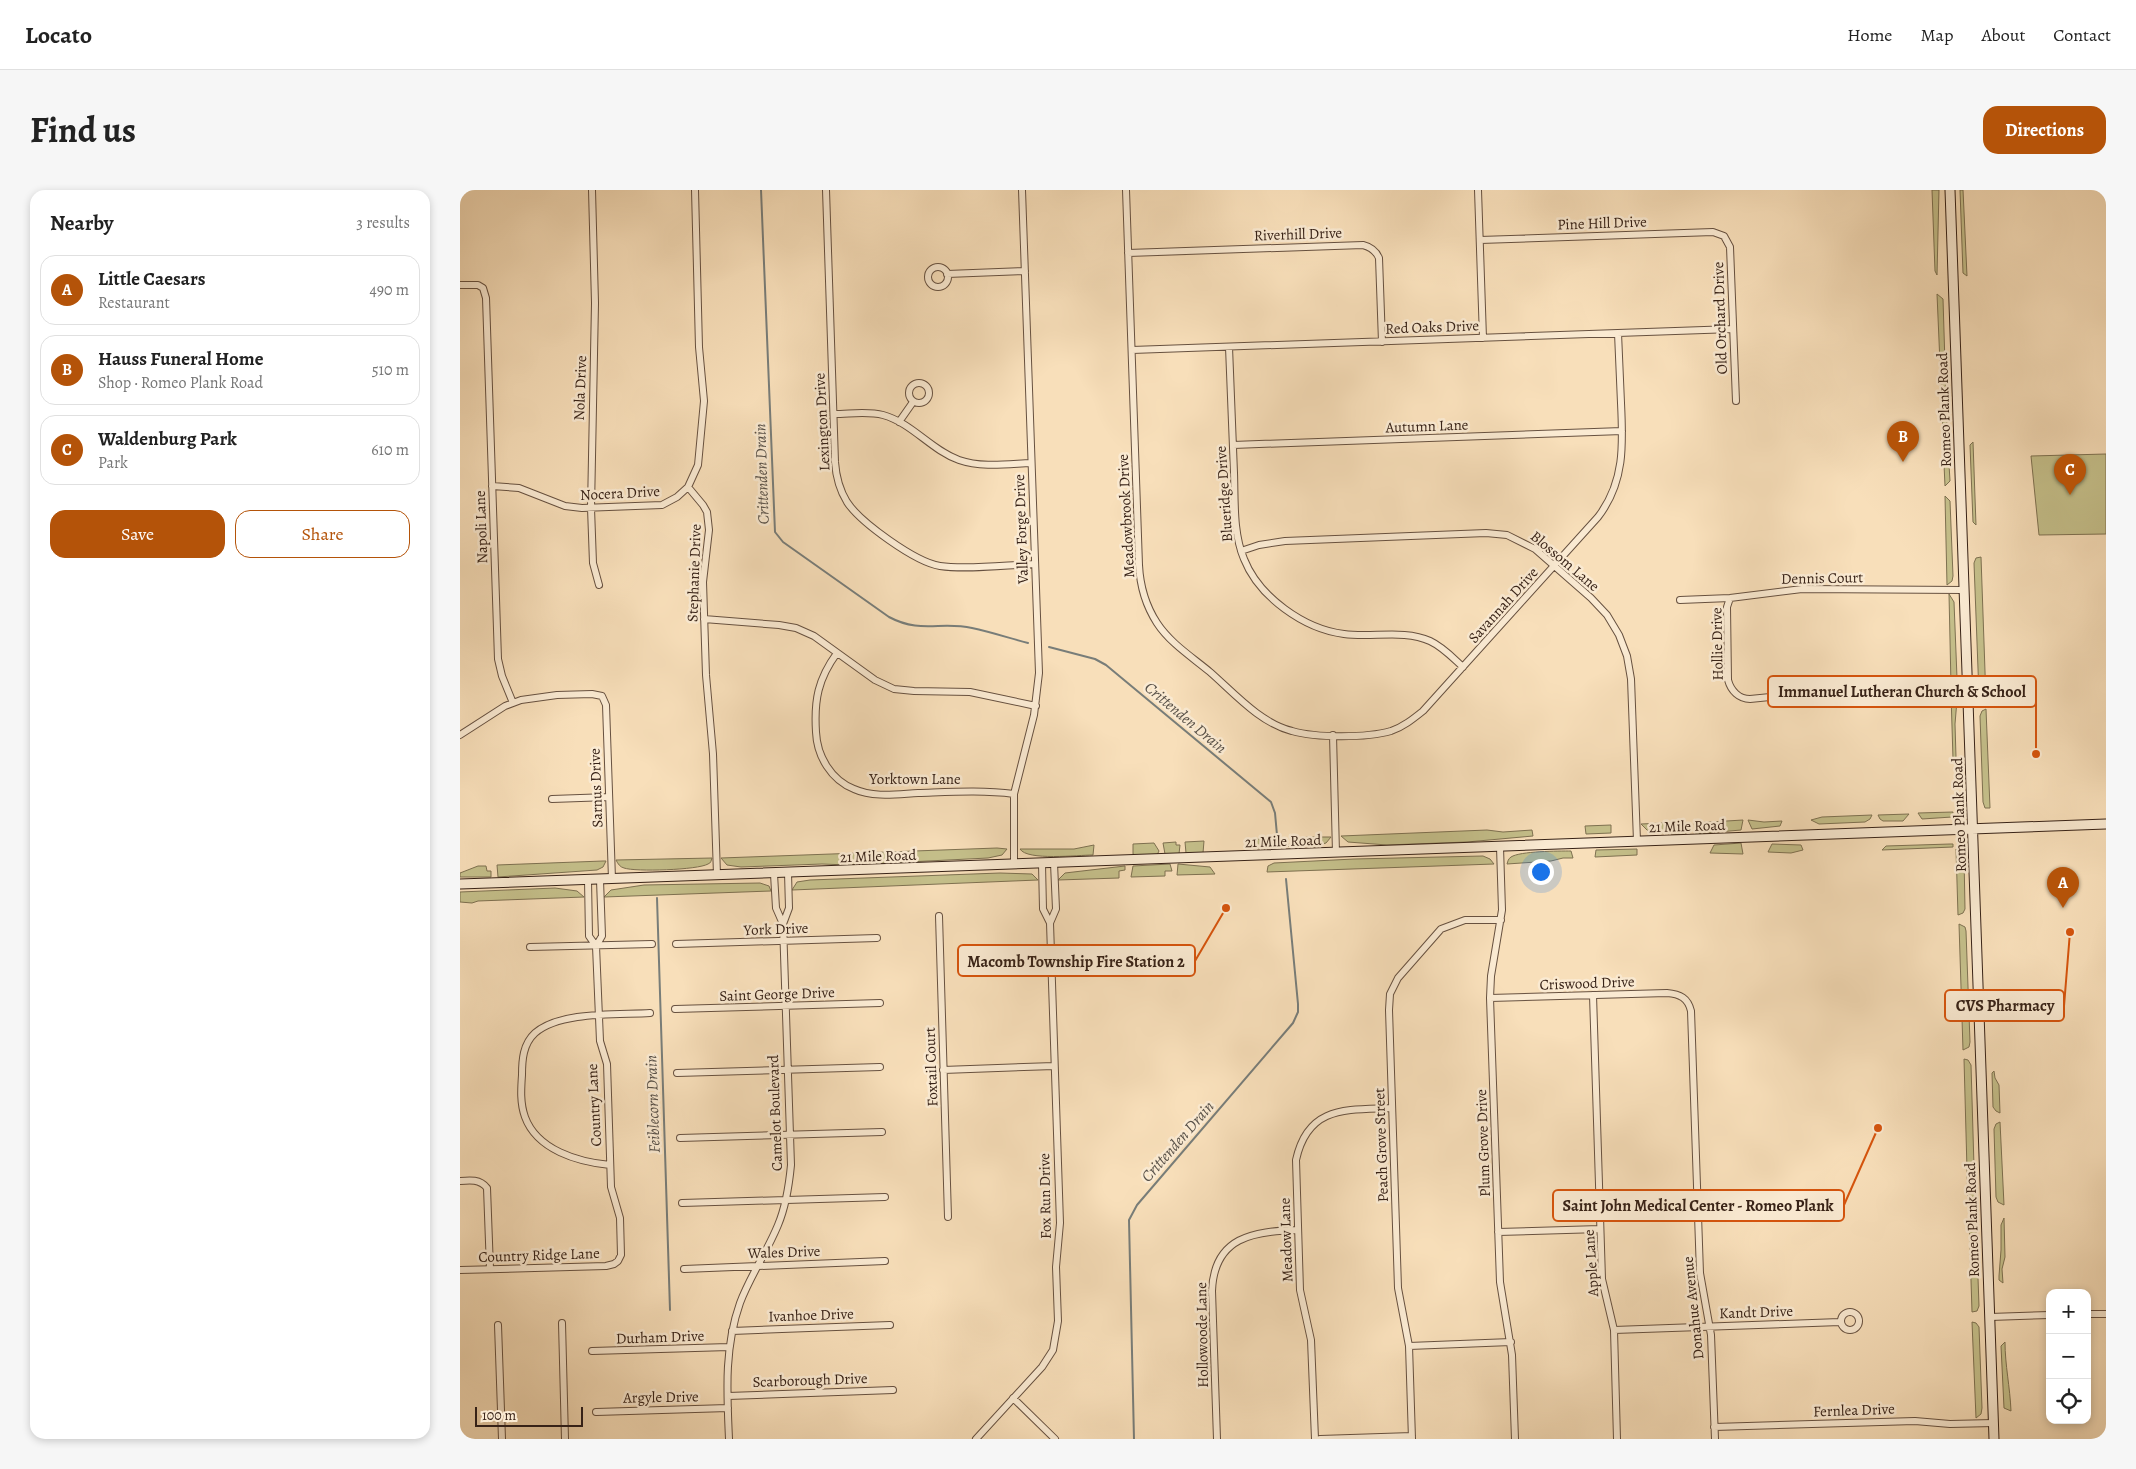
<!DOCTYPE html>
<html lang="en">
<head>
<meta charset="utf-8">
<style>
	:root { --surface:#fff; --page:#f6f6f6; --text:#222; --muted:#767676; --line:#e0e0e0; --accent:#b45309 }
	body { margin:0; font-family:Alegreya,serif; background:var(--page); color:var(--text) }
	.controls { position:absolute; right:15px; bottom:15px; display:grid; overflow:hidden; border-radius:10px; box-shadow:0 2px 8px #0003 }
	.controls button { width:45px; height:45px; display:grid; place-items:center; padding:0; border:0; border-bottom:1px solid var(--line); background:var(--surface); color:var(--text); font:25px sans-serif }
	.scale { position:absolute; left:15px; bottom:12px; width:108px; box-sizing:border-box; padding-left:5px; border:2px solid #372217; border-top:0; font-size:14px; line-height:18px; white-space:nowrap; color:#372217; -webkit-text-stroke:4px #faead2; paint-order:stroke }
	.you { position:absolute; left:1080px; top:681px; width:18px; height:18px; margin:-12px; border:4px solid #fff; border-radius:50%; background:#1a73e8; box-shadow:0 0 0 8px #1a73e833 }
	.badge { display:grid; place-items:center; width:32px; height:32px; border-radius:50%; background:var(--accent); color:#fff; font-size:16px; font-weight:700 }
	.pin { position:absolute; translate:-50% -41px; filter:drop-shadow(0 1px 2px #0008) }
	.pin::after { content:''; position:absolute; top:26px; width:18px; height:15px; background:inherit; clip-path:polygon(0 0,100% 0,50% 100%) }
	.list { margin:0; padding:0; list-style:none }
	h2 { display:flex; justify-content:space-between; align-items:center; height:65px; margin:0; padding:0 20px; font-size:21px }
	h2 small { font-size:16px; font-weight:400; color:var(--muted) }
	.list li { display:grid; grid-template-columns:32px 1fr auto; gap:15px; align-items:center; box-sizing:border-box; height:70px; margin:0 10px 10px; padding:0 10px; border:1px solid var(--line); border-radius:15px }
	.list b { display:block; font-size:19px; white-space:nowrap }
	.list p { margin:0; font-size:16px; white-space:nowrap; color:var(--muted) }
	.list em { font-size:16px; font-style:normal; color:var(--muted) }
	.actions { display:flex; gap:10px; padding:15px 20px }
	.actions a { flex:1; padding:11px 0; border:1px solid var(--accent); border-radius:15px; text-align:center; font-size:18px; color:var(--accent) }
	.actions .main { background:var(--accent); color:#fff }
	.icon { flex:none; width:28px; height:28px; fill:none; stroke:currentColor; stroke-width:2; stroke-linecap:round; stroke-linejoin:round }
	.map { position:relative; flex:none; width:1646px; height:1249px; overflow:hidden; border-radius:15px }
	header { display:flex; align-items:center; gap:30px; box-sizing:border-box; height:70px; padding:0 25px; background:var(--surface); border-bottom:1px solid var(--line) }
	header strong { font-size:24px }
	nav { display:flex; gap:28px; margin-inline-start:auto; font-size:18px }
	.intro { display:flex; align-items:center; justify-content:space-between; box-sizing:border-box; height:120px; padding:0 30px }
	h1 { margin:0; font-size:35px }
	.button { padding:12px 22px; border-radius:15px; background:var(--accent); color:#fff; font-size:18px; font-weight:700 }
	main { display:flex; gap:30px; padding:0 30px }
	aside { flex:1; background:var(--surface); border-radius:15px; box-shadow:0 2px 8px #0003 }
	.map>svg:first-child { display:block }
	.green { fill:#c5c08b; stroke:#7e7151 }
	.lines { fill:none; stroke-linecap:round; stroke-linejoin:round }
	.stream { stroke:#787d79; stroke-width:2 }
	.street-casing { stroke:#675140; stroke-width:8 }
	.secondary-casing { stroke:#372217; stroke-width:11 }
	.street { stroke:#faead2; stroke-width:6 }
	.secondary { stroke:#faead2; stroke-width:9 }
	.labels { text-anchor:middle; stroke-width:5; stroke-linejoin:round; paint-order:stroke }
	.street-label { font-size:15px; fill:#372217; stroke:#faead2 }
	.water-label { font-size:16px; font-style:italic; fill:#575048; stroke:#faead2 }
	.leader { fill:none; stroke:#d6540d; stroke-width:2 }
	.callout-dot { fill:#d6540d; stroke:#faead2; stroke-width:2 }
	.callout { fill:#faead2; stroke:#d6540d; stroke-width:2 }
	.callout-label { font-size:16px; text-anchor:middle; font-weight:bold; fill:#372217 }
</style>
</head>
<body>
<header>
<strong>Locato</strong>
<nav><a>Home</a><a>Map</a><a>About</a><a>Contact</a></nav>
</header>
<div class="intro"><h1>Find us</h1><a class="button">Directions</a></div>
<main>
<aside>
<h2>Nearby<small>3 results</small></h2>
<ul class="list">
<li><span class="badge">A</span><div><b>Little Caesars</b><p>Restaurant</p></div><em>490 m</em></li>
<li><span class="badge">B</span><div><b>Hauss Funeral Home</b><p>Shop · Romeo Plank Road</p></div><em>510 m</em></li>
<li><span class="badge">C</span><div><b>Waldenburg Park</b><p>Park</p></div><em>610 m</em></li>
</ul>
<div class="actions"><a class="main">Save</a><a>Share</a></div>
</aside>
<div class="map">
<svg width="1646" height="1249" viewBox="0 0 1646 1249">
	<rect width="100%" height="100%" fill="#f8dfba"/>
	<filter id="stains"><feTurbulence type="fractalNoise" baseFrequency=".004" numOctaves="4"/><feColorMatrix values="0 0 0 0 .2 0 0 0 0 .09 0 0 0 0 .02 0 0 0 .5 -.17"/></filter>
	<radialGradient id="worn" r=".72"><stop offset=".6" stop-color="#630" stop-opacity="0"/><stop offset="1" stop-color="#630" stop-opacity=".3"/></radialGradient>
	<path class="green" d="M 1472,0 L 1479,0 L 1477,85 L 1475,81 Z
		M 1500,0 L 1503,0 L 1507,86 L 1503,83 Z
		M 1477,104 L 1483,109 L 1487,239 L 1483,243 Z
		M 1513,252 L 1516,335 L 1513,332 L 1510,255 Z
		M 1483,253 L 1488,257 L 1490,291 L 1485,296 Z
		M 1646,264 L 1646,344 L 1579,345 L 1571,266 Z
		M 1485,306 L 1490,311 L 1493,386 L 1492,391 L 1487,395 Z
		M 1521,367 L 1526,510 L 1521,509 L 1519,505 L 1514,373 L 1516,368 Z
		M 1489,404 L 1494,412 L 1497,488 L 1491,496 Z
		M 1491,504 L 1497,510 L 1495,534 L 1496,567 L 1493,569 Z
		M 1526,519 L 1530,618 L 1525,618 L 1523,612 L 1520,526 L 1522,521 Z
		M 1493,622 L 1492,627 L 1462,629 L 1458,623 Z
		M 1449,624 L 1443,631 L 1423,631 L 1420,629 L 1418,625 Z
		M 1412,625 L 1410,629 L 1405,632 L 1359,634 L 1351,630 L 1362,627 Z
		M 1283,630 L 1281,640 L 1236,644 L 1234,633 Z
		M 1288,630 L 1304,632 L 1322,631 L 1320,636 L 1292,639 Z
		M 1224,632 L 1226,633 L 1226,645 L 1221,645 L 1188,641 L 1181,634 Z
		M 1151,635 L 1151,643 L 1126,644 L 1125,636 Z
		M 1027,640 L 1043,642 L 1072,640 L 1073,646 L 1007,652 L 927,655 L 888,652 L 881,646 Z
		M 847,647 L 871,647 L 866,653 L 858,655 L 797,658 L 793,654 L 793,649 L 803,649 L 814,655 L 837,654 Z
		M 744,651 L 743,663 L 726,663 L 725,652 Z
		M 716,652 L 716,655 L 720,655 L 719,664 L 705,664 L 703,653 Z
		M 694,653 L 699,661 L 697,665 L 675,665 L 673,664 L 673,654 Z
		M 1281,653 L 1283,664 L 1250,663 L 1254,655 Z
		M 1312,654 L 1341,655 L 1343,660 L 1331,663 L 1308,662 Z
		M 1490,654 L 1493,654 L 1493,657 L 1422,660 L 1426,656 Z
		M 634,655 L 633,665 C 618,665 567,671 560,659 L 614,659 Z
		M 537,658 L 547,659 L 542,665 L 528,668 L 388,675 L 362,674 L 281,677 L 267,675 L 261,668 Z
		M 1177,659 L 1177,665 L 1135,667 L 1136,660 Z
		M 1496,659 L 1501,659 L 1504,666 L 1505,719 L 1503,723 L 1498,725 Z
		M 1111,661 L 1113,668 L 1103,668 L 1091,671 L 1047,674 C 1048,671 1048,669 1051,667 C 1060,661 1099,661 1111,661 Z
		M 1023,666 L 1030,669 L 1034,674 L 807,682 L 808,676 L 814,673 L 894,669 Z
		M 252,668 C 251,671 251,673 248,674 C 238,680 175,682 164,678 C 160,677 158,674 156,670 Z
		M 143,671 L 146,671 L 143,677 L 137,680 L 38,687 L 37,675 Z
		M 710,674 L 712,681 L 705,681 L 705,686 L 671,687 L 673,676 Z
		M 718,674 L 750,677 L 755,684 L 717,685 Z
		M 18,676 L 26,676 L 27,681 L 31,681 L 31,687 L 0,687 L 0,683 Z
		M 665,676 L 665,680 L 659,681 L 659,688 L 598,690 L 605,683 Z
		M 540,683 L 572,684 L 578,690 L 332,700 L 337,692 L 350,690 Z
		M 300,693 L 309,696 L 311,701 L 144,707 L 151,700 L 184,695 Z
		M 95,698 L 117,701 L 124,707 L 18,711 L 12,713 L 0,712 L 0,702 Z
		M 1499,734 L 1505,737 L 1506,741 L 1510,852 L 1509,857 L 1503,860 Z
		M 1504,869 L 1508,870 L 1511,875 L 1515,1011 L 1513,1015 L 1508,1017 Z
		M 1534,881 L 1535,888 L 1539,895 L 1540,923 L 1536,921 L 1533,917 L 1532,883 Z
		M 1540,932 L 1544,1015 L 1538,1012 L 1536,1007 L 1534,939 L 1536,934 Z
		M 1509,1027 L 1513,1028 L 1516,1032 L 1519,1116 L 1517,1121 L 1512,1122 Z
		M 1544,1028 L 1545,1067 L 1542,1079 L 1543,1093 L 1539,1090 L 1539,1086 L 1541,1060 L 1541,1035 Z
		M 1512,1132 L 1516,1133 L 1519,1137 L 1522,1218 L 1521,1224 L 1516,1228 Z
		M 1545,1152 C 1545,1175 1550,1197 1551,1221 L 1544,1218 L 1541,1156 Z"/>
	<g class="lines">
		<path class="stream" d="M 301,0 L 315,342 L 323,352 L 429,427 C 461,444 480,431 512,438 C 531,442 549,448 568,453
			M 589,457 L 635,469 L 646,475 L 811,612 L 815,623 L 817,645
			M 197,708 L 210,1120
			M 674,1249 L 669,1030 L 677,1015 L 833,833 L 838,822 L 838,814 L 826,689"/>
		<defs>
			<path id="street" d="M 132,0 L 135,113 L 131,318 L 133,373 L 139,395
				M 366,0 L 375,272 C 376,286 379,299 387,312 C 400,332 455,372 480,376 C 507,380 546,375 575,374
				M 666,0 L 679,375 C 680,395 686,416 697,433 C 710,453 732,467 750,482 C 774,503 800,533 832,541 C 856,548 907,548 931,541 C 943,537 953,529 963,521 L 1138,327 C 1165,292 1163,254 1161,213 C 1160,189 1159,166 1158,143
				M 1018,0 L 1023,148
				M 1020,50 L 1253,42 L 1264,46 L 1270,57 L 1276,211
				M 668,63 L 903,55 C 911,57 916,61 919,68 L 922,152
				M468 87a10 10 0 1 1 20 0a10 10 0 1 1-20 0Z
				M 487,84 L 565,81
				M 0,95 L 18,95 L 23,98 L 26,108 L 38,469 L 42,486 L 53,513
				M 769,157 C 771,199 772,241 774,283 C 775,311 773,343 784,369 C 799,407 844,439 884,444 C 912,448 944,439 970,451 C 983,457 993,468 1003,477
				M 672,160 L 1273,139
				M449 203a10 10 0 1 1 20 0a10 10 0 1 1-20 0Z
				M 374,224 C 390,224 408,221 423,225 C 452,233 471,260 499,270 C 522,278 548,274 571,273
				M 439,232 L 453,212
				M 773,255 L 1162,241
				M 32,296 L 59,298 L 105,316 L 122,318 L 202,315 L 217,307 L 228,297 L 238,275 L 244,211 L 239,157 L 235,0
				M 228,297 L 243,315 L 247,322 L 249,340 L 243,392 L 246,485 L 253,564 L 257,685
				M 781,361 L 799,355 L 825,351 L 1026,343 L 1047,345 L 1075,359 L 1131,408 L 1147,425 L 1159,445 L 1167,466 L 1171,489 L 1177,651
				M 1270,408 L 1267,417 L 1268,490 C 1271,501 1279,509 1290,509 L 1382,500 L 1508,500
				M 1220,410 L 1270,408 L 1342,399 L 1504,400
				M 244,429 L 319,435 L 336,438 L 354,446 L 415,490 L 434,499 L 454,501 L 510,502 L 576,516
				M 377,463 C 358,489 354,510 356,542 C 357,566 371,590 394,599 C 414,608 438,604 458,603 C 491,602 522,600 554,604
				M 0,545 L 45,516 L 61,510 L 97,505 L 132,504 L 142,506 L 146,515 L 152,689
				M 873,545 L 876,663
				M 92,609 L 149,607
				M 1040,657 L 1042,720 L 1031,786 L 1030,808 L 1040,1092 L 1052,1165 L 1055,1249
				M 582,674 L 583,719 L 590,733
				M 554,675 L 554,604 L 574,525 L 579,483 L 562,0
				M 314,684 L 316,718 L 323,734
				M 479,726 L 488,1027
				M 216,754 L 417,748
				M 136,756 L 142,746 L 140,690
				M 70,757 L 192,754
				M 1133,805 L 1142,1089 L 1154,1140 L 1157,1249
				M 1030,808 L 1207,803 C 1220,804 1228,808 1231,821 L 1240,1083 L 1251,1145 L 1255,1249
				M 215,819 L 420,813
				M 483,880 L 594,876
				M 217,883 L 420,877
				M 220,948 L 422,942
				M 150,975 C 118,972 77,960 65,927 C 60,913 61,899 62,885 C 62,870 63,854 75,843 C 100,821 158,825 190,823
				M 0,991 C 10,990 20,989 27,998 L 30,1079
				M 222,1013 L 425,1007
				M 1038,1042 L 1140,1039
				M 224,1079 L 425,1071
				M 0,1080 L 146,1076 L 154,1074 L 158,1071 L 161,1065 L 160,1028 L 151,997 L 147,874 L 140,851 L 136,756 L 129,746 L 128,690
				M1381 1131a9 9 0 1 1 18 0a9 9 0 1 1-18 0Z
				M 1627,1124 L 1646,1124
				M 1530,1127 L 1590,1125
				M 102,1133 L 105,1249
				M 38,1135 L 42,1249
				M 1154,1140 L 1380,1132
				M 272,1141 L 430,1135
				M 949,1156 L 1051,1152
				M 132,1161 L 269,1157
				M 268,1206 L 433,1200
				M 553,1208 L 595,1249
				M 136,1222 L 268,1218
				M 1254,1237 L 1455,1231 L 1490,1234 L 1534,1233
				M 269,1249 C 267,1203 264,1158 280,1113 C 290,1086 307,1062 318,1035 C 326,1016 329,996 331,975 L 323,734 L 329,718 L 328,683
				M 516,1249 L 582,1177 L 593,1160 L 598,1131 L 596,1077 L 600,1033 L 590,733 L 596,719 L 594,673
				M 757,1249 L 752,1101 C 754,1047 793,1041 838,1040
				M 855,1249 L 851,1150 L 840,1100 L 836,970 C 848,915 887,920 932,918
				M 860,1249 L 952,1246
				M 952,1249 L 949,1156 L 938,1098 L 929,820 L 930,804 L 938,788 L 981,739 L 1005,730 L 1041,730"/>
			<path id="secondary" d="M 1490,0 L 1534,1249
				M 0,694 L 1646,634"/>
		</defs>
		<use href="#street" class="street-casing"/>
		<use href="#secondary" class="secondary-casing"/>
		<use href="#street" class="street"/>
		<use href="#secondary" class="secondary"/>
	</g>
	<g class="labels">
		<g class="street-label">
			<text transform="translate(1142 33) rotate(-2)" y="5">Pine Hill Drive</text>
			<text transform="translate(838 44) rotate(-2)" y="5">Riverhill Drive</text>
			<text transform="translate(1260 128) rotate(-92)" y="5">Old Orchard Drive</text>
			<text transform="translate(972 137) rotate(-2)" y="5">Red Oaks Drive</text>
			<text transform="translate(120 198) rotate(-88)" y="5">Nola Drive</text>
			<text transform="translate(1484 220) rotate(-92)" y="5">Romeo Plank Road</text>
			<text transform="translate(362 232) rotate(-93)" y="5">Lexington Drive</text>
			<text transform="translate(967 236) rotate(-2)" y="5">Autumn Lane</text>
			<text transform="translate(160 303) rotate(-3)" y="5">Nocera Drive</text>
			<text transform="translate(764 304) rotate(-94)" y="5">Blueridge Drive</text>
			<text transform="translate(666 326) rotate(-93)" y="5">Meadowbrook Drive</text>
			<text transform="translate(21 337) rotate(-92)" y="5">Napoli Lane</text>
			<text transform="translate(561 339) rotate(-92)" y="5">Valley Forge Drive</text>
			<text transform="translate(1105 371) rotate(40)" y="5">Blossom Lane</text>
			<text transform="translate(234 383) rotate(-88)" y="5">Stephanie Drive</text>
			<text transform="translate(1362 388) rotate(-1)" y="5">Dennis Court</text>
			<text transform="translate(1043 415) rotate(-48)" y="5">Savannah Drive</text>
			<text transform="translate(1257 454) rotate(-91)" y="5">Hollie Drive</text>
			<text x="455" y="594">Yorktown Lane</text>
			<text transform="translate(136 598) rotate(-92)" y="5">Sarnus Drive</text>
			<text transform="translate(1499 625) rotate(-92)" y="5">Romeo Plank Road</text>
			<text transform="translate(1227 636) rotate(-2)" y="5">21 Mile Road</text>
			<text transform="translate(823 651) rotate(-2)" y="5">21 Mile Road</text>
			<text transform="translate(418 666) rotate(-2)" y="5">21 Mile Road</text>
			<text transform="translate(316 739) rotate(-2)" y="5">York Drive</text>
			<text transform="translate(1127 793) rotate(-2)" y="5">Criswood Drive</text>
			<text transform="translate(317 804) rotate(-2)" y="5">Saint George Drive</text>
			<text transform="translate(471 877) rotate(-92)" y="5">Foxtail Court</text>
			<text transform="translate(134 915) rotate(-93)" y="5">Country Lane</text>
			<text transform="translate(315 923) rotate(-92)" y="5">Camelot Boulevard</text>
			<text transform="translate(1023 953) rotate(-92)" y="5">Plum Grove Drive</text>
			<text transform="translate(921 955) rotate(-92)" y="5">Peach Grove Street</text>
			<text transform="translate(585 1006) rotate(-91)" y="5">Fox Run Drive</text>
			<text transform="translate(1512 1030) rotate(-92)" y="5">Romeo Plank Road</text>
			<text transform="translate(826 1050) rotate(-92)" y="5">Meadow Lane</text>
			<text transform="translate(324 1062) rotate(-2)" y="5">Wales Drive</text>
			<text transform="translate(79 1065) rotate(-2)" y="5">Country Ridge Lane</text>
			<text transform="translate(1131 1073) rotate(-94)" y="5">Apple Lane</text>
			<text transform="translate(1233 1118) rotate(-96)" y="5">Donahue Avenue</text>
			<text transform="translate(1296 1122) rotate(-2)" y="5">Kandt Drive</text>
			<text transform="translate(351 1125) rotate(-2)" y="5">Ivanhoe Drive</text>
			<text transform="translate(742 1145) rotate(-91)" y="5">Hollowoode Lane</text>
			<text transform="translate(200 1147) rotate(-2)" y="5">Durham Drive</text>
			<text transform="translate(350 1190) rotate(-2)" y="5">Scarborough Drive</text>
			<text transform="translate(201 1207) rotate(-1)" y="5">Argyle Drive</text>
			<text transform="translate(1394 1220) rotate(-2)" y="5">Fernlea Drive</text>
		</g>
		<g class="water-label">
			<text transform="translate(301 284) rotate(-92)" y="6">Crittenden Drain</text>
			<text transform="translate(726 527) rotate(40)" y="6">Crittenden Drain</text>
			<text transform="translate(192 914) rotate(-92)" y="6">Feiblecorn Drain</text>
			<text transform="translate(717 951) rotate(-49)" y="6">Crittenden Drain</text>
		</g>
	</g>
	<path class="leader" d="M1576 564L1576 501M766 718L735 771M1610 742L1604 816M1418 938L1384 1015"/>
	<g class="callout-dot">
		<circle cx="1576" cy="564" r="5"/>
		<circle cx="766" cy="718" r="5"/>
		<circle cx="1610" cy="742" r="5"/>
		<circle cx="1418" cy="938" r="5"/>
	</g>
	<g class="callout">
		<rect x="1308" y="486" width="268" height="31" rx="5"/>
		<rect x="498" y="755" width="237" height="31" rx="5"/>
		<rect x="1485" y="800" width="119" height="31" rx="5"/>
		<rect x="1093" y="1000" width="291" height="31" rx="5"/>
	</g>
	<g class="callout-label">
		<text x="1442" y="507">Immanuel Lutheran Church &amp; School</text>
		<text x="616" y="777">Macomb Township Fire Station 2</text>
		<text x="1545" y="821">CVS Pharmacy</text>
		<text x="1238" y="1021">Saint John Medical Center - Romeo Plank</text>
	</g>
	<rect width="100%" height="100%" filter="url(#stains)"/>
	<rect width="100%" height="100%" fill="url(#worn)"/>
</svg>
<div class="controls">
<button>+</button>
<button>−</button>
<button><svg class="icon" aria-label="locate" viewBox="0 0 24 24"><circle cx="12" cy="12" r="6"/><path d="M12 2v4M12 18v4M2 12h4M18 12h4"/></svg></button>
</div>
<div class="scale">100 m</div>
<div class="you"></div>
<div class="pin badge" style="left:1603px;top:718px">A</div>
<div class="pin badge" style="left:1443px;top:272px">B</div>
<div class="pin badge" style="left:1610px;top:305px">C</div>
</div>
</main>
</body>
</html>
